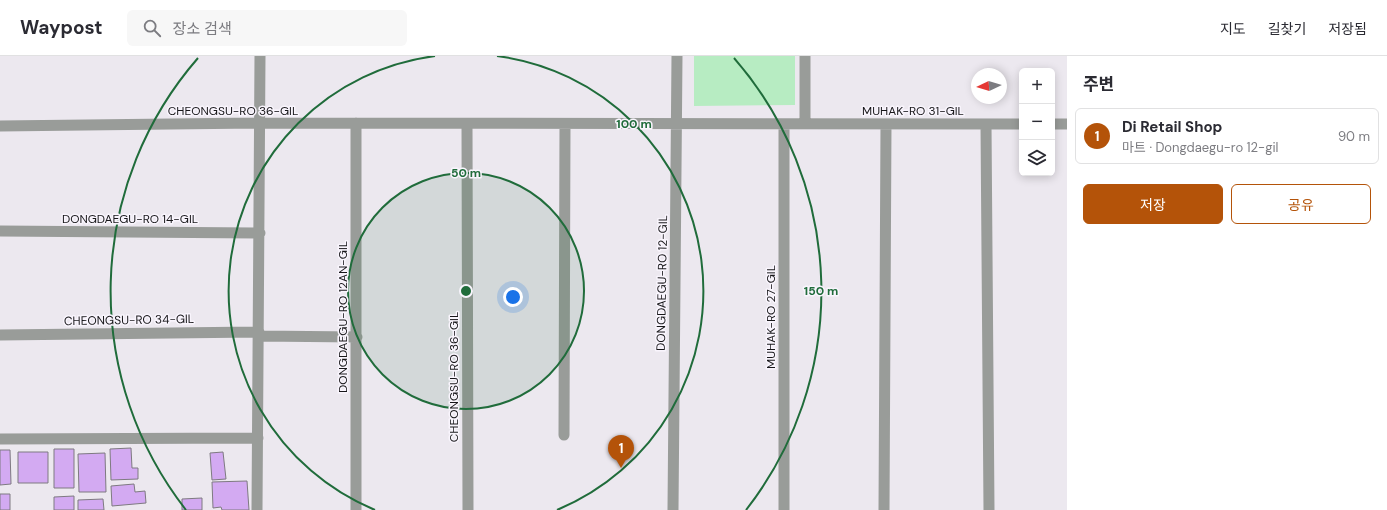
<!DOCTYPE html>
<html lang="ko">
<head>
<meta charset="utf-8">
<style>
	:root { --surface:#fff; --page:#f7f7f7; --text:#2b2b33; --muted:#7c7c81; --line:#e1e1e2; --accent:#b45309 }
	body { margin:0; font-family:"DM Sans","Noto Sans KR",sans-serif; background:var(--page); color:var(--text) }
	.controls { position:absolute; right:12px; top:12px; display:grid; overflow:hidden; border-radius:6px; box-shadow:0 2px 10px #0003 }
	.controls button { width:36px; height:36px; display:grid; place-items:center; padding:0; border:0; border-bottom:1px solid var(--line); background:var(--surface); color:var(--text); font:20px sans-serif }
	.compass { position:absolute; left:971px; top:12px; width:36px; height:36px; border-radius:50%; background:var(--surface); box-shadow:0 2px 10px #0003; rotate:266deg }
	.you { position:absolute; left:513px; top:241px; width:14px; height:14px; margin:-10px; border:3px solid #fff; border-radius:50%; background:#1a73e8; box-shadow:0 0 0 6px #1a73e833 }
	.badge { display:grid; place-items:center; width:26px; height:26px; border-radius:50%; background:var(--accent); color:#fff; font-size:13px; font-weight:700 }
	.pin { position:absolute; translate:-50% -33px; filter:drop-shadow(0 1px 2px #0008) }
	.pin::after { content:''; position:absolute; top:21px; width:14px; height:12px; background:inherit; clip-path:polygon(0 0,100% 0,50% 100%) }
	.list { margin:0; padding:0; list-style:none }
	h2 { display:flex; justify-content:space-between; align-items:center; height:52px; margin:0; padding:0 16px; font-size:17px }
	h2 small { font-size:13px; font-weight:400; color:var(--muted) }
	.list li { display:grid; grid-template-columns:26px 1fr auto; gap:12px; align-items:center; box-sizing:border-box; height:56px; margin:0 8px 8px; padding:0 8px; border:1px solid var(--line); border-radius:6px }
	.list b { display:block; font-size:15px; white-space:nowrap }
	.list p { margin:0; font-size:13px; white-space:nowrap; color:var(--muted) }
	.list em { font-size:13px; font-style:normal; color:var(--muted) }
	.actions { display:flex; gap:8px; padding:12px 16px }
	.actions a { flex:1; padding:9px 0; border:1px solid var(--accent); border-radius:6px; text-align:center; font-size:14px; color:var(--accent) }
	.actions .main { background:var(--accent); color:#fff }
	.icon { flex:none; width:22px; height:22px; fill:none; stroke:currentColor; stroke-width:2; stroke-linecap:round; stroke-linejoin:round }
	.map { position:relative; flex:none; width:1067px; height:454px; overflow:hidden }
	header { display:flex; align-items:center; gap:24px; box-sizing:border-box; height:56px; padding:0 20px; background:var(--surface); border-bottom:1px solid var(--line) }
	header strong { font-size:19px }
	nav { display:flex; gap:22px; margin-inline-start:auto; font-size:14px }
	.search { width:280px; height:36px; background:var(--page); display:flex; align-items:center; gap:10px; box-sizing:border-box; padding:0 14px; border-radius:6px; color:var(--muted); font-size:15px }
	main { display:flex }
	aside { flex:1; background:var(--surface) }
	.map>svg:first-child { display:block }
	.green { fill:#b7ecc2 }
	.building { fill:#d3aaf2; stroke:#7e7a81 }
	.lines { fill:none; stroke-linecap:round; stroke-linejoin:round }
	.minor { stroke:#999c99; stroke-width:11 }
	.ring { fill:none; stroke:#206c3b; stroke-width:2 }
	.labels { text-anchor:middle; stroke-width:3; stroke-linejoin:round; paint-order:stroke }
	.street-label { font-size:12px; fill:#171619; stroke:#f9f5fd }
	.centre { fill:#206c3b; stroke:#f9f5fd; stroke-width:2 }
	.ring-label { font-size:12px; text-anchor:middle; font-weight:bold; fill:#206c3b; stroke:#f9f5fd; stroke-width:3; stroke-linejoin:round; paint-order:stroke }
</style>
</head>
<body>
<header>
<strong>Waypost</strong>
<div class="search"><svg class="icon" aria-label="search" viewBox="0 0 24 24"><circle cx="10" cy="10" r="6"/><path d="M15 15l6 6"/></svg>장소 검색</div>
<nav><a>지도</a><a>길찾기</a><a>저장됨</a></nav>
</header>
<main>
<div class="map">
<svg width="1067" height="454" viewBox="0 0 1067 454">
	<rect width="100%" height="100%" fill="#ece8ef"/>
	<path class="green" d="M 694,0 L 795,0 L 795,49 L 694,50 Z"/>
	<path class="building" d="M 131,392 L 132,412 L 138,412 L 138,423 L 111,424 L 110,393 Z
		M 54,393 L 74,393 L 74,432 L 54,432 Z
		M 0,394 L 10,394 L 11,428 L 0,429 Z
		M 18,396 L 48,396 L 48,427 L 18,427 Z
		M 223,396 L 226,423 L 212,424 L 210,397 Z
		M 105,397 L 106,436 L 79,436 L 78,398 Z
		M 247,425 L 249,454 L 222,454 L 221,451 L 213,452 L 212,426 Z
		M 134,428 L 135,436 L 145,435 L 146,447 L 112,450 L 111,430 Z
		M 0,438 L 10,438 L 10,454 L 0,454 Z
		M 74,440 L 74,454 L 54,454 L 54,441 Z
		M 202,442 L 202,454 L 182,454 L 182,443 Z
		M 103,443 L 104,454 L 78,454 L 78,444 Z"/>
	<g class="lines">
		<path class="minor" d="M 805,0 L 805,68
			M 467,68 L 468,454
			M 986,68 L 989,454
			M 1052,68 L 1067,68
			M 0,70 L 261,67 L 1022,68
			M 0,175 L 260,177
			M 0,279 L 259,276
			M 259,280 L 357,281
			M 564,379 L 565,68
			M 0,383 L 258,382
			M 257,454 L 260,0
			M 356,454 L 356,67
			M 673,454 L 677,0
			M 784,454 L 784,68
			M 884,454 L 886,68"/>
	</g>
	<circle cx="466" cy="235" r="118" fill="#206c3b" fill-opacity=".12"/>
	<g class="ring">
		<circle cx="466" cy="235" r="118"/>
		<path d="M375 454A237 237 0 0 1 435 0M497 0A237 237 0 0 1 557 454"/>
		<path d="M186 454A355 355 0 0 1 198 2M734 2A355 355 0 0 1 746 454"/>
	</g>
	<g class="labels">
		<g class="street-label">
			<text x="233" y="59">CHEONGSU-RO 36-GIL</text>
			<text x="913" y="59">MUHAK-RO 31-GIL</text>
			<text x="130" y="167">DONGDAEGU-RO 14-GIL</text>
			<text transform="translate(662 227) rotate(-89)" y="4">DONGDAEGU-RO 12-GIL</text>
			<text transform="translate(343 261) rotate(-90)" y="4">DONGDAEGU-RO 12AN-GIL</text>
			<text transform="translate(771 261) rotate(-90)" y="4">MUHAK-RO 27-GIL</text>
			<text transform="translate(129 264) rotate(-1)" y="4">CHEONGSU-RO 34-GIL</text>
			<text transform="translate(454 321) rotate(-90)" y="4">CHEONGSU-RO 36-GIL</text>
		</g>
	</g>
	<circle cx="466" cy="235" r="6" class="centre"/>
	<g class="ring-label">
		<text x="634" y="72">100 m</text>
		<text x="466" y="121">50 m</text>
		<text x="821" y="239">150 m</text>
	</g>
</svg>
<div class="controls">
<button>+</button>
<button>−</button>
<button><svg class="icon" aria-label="layers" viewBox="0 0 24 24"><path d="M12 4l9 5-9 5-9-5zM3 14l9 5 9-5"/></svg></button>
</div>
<svg class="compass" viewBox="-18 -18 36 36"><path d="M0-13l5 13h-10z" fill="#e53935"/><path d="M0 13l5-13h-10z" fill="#7c7c81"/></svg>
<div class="you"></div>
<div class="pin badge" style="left:621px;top:412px">1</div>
</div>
<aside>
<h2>주변<small></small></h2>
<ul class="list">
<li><span class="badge">1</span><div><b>Di Retail Shop</b><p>마트 · Dongdaegu-ro 12-gil</p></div><em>90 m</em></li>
</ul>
<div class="actions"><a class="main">저장</a><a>공유</a></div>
</aside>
</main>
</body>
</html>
